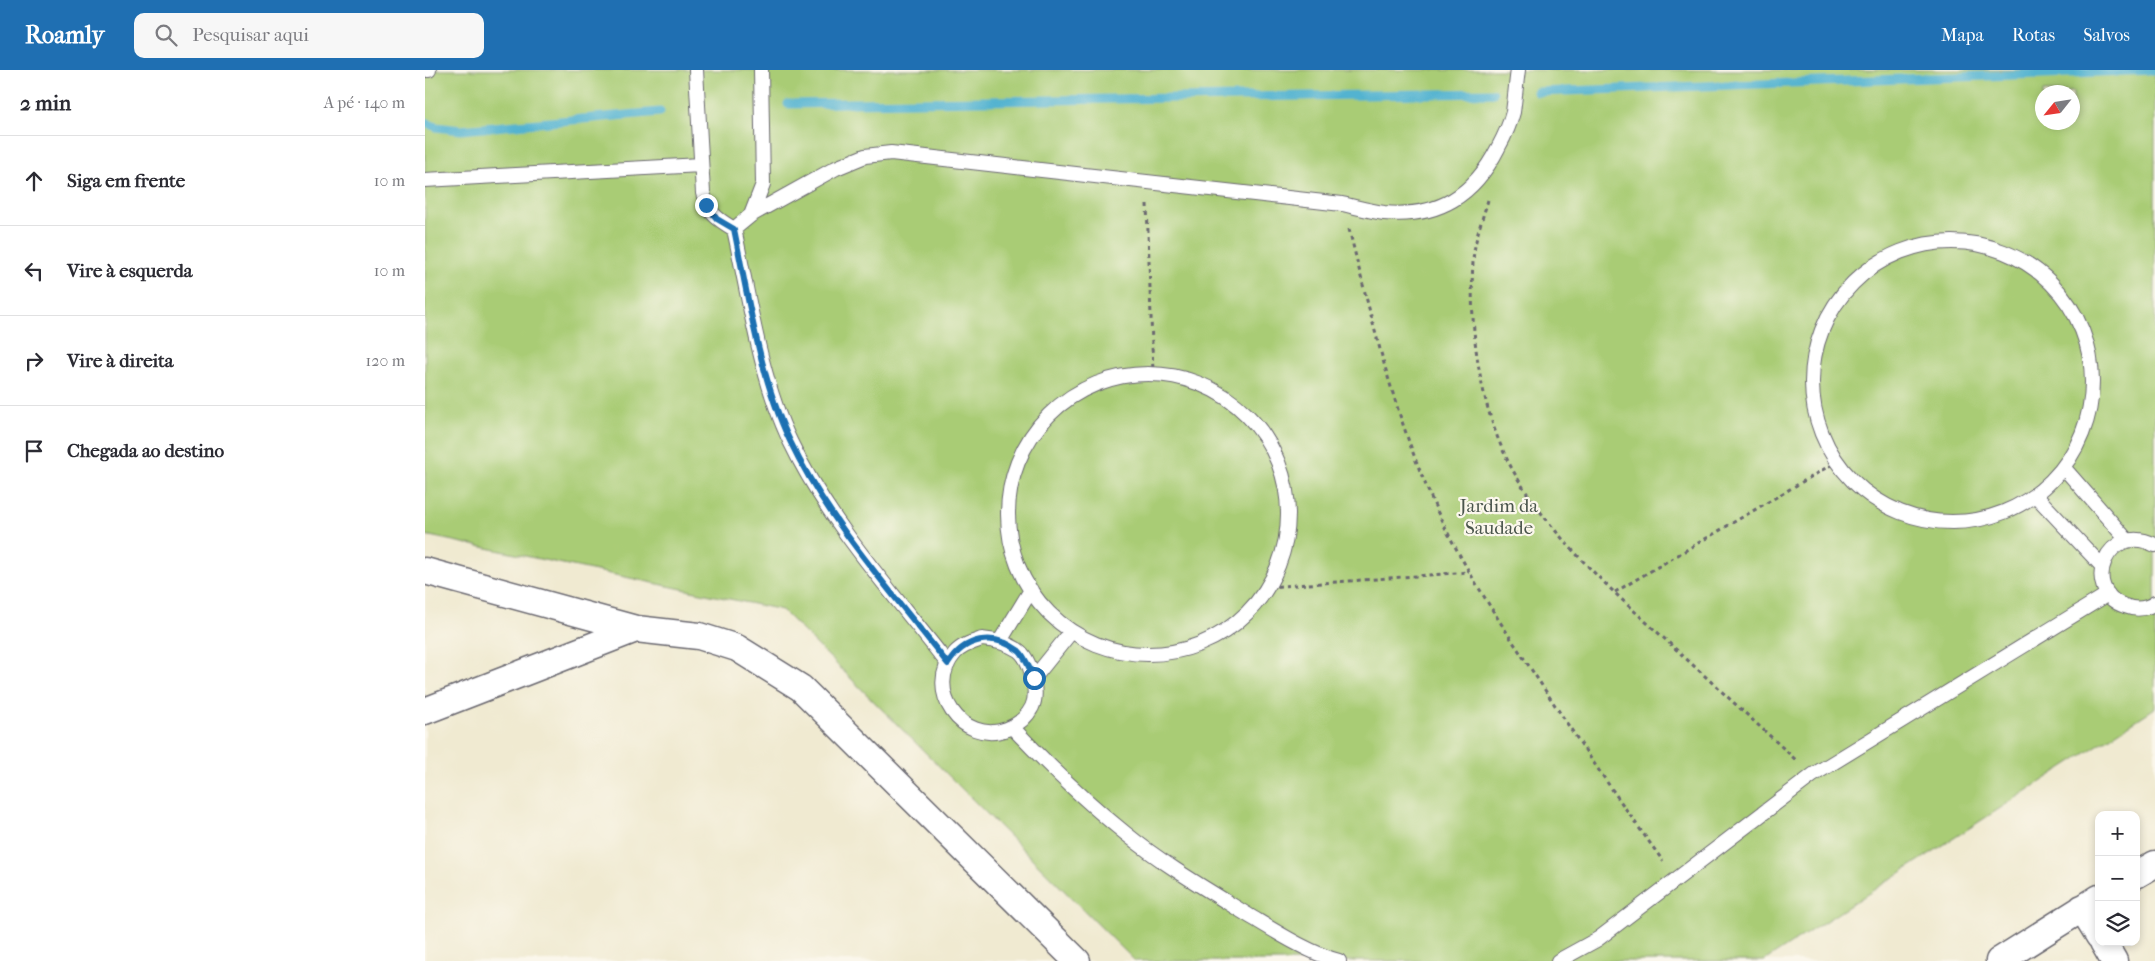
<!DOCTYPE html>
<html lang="pt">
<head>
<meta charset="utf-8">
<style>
	:root { --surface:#fff; --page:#f7f7f7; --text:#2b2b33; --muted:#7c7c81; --line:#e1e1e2; --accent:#1f6fb2 }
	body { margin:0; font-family:"IM FELL French Canon",serif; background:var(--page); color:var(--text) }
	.controls { position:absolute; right:15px; bottom:15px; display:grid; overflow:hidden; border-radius:10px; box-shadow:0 2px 8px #0003 }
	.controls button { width:45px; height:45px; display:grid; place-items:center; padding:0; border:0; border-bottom:1px solid var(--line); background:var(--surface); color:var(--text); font:25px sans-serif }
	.compass { position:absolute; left:1610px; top:15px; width:45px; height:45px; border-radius:50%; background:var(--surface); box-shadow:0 2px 8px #0003; rotate:240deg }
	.stop { position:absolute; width:15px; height:15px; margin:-11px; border:4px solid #1f6fb2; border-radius:50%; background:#fff }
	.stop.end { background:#1f6fb2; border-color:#fff; box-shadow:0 1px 5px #0008 }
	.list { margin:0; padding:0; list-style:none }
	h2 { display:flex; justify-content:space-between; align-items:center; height:65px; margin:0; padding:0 20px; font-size:21px }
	h2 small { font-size:16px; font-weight:400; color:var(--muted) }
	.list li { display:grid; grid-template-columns:32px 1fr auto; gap:15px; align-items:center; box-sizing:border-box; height:90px; padding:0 20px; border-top:1px solid var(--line) }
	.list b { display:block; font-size:19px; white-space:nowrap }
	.list em { font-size:16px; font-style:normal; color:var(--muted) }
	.icon { flex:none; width:28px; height:28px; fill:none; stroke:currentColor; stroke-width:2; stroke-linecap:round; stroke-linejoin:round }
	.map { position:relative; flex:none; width:1730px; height:891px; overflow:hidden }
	header { display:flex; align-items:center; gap:30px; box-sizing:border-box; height:70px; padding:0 25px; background:var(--accent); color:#fff }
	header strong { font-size:24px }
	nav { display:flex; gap:28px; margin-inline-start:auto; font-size:18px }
	.search { width:350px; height:45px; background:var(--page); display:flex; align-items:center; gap:12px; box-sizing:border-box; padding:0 18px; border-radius:10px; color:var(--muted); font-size:19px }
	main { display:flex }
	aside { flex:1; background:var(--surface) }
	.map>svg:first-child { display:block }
	.green { fill:#a9cc75; stroke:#667758; fill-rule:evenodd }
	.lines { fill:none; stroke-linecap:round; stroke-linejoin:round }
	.stream { stroke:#52b3d0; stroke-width:9 }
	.lane-casing { stroke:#6a6870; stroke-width:16 }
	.street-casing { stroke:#6a6870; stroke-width:29 }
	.path { stroke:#6a6870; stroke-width:3; stroke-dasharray:4 4; stroke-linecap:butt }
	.lane { stroke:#fff; stroke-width:14 }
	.street { stroke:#fff; stroke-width:26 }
	.route { stroke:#1f6fb2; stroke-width:6 }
	.labels { text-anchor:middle; stroke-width:4.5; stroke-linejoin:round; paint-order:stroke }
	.park-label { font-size:19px; fill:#4a554c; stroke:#fbf7ec }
</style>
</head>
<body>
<header>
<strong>Roamly</strong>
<div class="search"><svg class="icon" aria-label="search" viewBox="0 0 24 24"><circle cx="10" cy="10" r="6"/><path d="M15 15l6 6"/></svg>Pesquisar aqui</div>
<nav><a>Mapa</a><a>Rotas</a><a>Salvos</a></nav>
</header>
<main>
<aside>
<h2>2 min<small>A pé · 140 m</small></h2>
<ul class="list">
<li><svg class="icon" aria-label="ahead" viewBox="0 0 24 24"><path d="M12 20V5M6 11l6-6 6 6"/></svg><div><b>Siga em frente</b></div><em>10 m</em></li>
<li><svg class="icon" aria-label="left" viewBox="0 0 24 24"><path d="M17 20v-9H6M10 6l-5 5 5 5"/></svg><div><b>Vire à esquerda</b></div><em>10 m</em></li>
<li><svg class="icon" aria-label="right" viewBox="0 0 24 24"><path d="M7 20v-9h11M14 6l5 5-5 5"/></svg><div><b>Vire à direita</b></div><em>120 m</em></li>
<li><svg class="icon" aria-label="arrive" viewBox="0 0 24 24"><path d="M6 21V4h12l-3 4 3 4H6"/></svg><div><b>Chegada ao destino</b></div></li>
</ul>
</aside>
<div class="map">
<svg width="1730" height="891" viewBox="0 0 1730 891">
	<rect width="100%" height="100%" fill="#fbf7ec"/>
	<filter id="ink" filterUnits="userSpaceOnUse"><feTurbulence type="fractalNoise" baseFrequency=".02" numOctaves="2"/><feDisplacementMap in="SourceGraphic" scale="10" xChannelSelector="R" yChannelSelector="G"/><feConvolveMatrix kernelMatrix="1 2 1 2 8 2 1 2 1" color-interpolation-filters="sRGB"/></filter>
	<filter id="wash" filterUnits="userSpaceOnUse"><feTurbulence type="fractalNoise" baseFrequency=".0096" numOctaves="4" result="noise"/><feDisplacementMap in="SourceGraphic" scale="20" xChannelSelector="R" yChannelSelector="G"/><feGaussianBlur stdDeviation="1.12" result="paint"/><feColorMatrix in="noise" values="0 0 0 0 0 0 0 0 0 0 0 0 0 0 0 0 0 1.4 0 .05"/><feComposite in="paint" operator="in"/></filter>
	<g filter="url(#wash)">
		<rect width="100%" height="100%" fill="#f0ead1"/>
		<path class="green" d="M 0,0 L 1730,0 L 1730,638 L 1339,891 L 710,891 L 357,540 L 0,465 ZM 1618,22 L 1648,22 L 1648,52 L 1618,52 Z"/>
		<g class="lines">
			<path class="stream" d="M 1112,22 L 1730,0
				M 363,34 L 1068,23
				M 0,52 L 11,57 L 36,60 L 235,42"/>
		</g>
	</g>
	<g filter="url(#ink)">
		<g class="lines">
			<defs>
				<path id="lane" d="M 0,0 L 4,0
					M 271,0 L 278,123 C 283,143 292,149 309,159
					M 336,0 L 338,114 L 326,145 L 309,159 C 324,227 335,308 365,371 C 404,453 468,523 523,594
					M 0,110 L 276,95
					M 326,145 L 411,98 L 440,86 L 466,83 L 917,134 C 931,137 945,141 959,143 C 1014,148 1049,125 1073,78 C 1079,67 1085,54 1088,42 C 1090,28 1091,14 1093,0
					M1387 312a140 140 0 1 1 280 0a140 140 0 1 1-280 0Z
					M583 444a140 140 0 1 1 280 0a140 140 0 1 1-280 0Z
					M 1639,398 L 1702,470
					M 1611,426 L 1677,496
					M 1730,475 C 1682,450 1654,521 1700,536 C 1710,540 1721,539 1730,533
					M 557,569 C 570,570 582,573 593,580 C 606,589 614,623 607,637 C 602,647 592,655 582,659 C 537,676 498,619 530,583 C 537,575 548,572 557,569 Z
					M 575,571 L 606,520
					M 609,608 L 646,562
					M 587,657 C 623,695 660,731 700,763 C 738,794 781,819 823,845 C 850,861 884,883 914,891
					M 1133,891 L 1173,869 L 1388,705 L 1683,524"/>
				<path id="street" d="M 0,501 L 211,559 L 274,566 L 312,578 L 376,618 L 652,891
					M 0,641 L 211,559
					M 1711,805 L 1730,794
					M 1657,838 L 1674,866
					M 1678,872 L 1689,891
					M 1574,891 L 1674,828"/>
			</defs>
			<use href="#lane" class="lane-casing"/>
			<use href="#street" class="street-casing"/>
			<path class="path" d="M 1063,130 C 1057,150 1049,171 1048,192 C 1044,255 1054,331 1081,387 C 1115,457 1185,519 1242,571 C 1285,611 1329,651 1372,691
				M 722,134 L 728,303
				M 924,159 C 948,255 971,352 1013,443 C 1041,502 1078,557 1114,611 C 1154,672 1195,732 1238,791
				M 844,517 L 1044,502
				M 1190,522 L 1411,392"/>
			<use href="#lane" class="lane"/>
			<use href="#street" class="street"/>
		</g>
	</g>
	<g class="lines" filter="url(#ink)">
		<path class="route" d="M 281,135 L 292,149 L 309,159 C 323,227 335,308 365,371 C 404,453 468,523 523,594 C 539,568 568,561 594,581 C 600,586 605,600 609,608"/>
	</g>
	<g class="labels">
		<g class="park-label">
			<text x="1074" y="442">Jardim da<tspan x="1074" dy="22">Saudade</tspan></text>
		</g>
	</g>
</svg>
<div class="controls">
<button>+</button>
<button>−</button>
<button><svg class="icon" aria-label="layers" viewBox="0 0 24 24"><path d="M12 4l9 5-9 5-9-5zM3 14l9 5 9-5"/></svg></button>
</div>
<svg class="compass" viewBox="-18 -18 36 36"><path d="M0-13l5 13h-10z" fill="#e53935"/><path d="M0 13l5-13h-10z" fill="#7c7c81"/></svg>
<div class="stop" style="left:609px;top:608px"></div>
<div class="stop end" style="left:281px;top:135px"></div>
</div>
</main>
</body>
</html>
